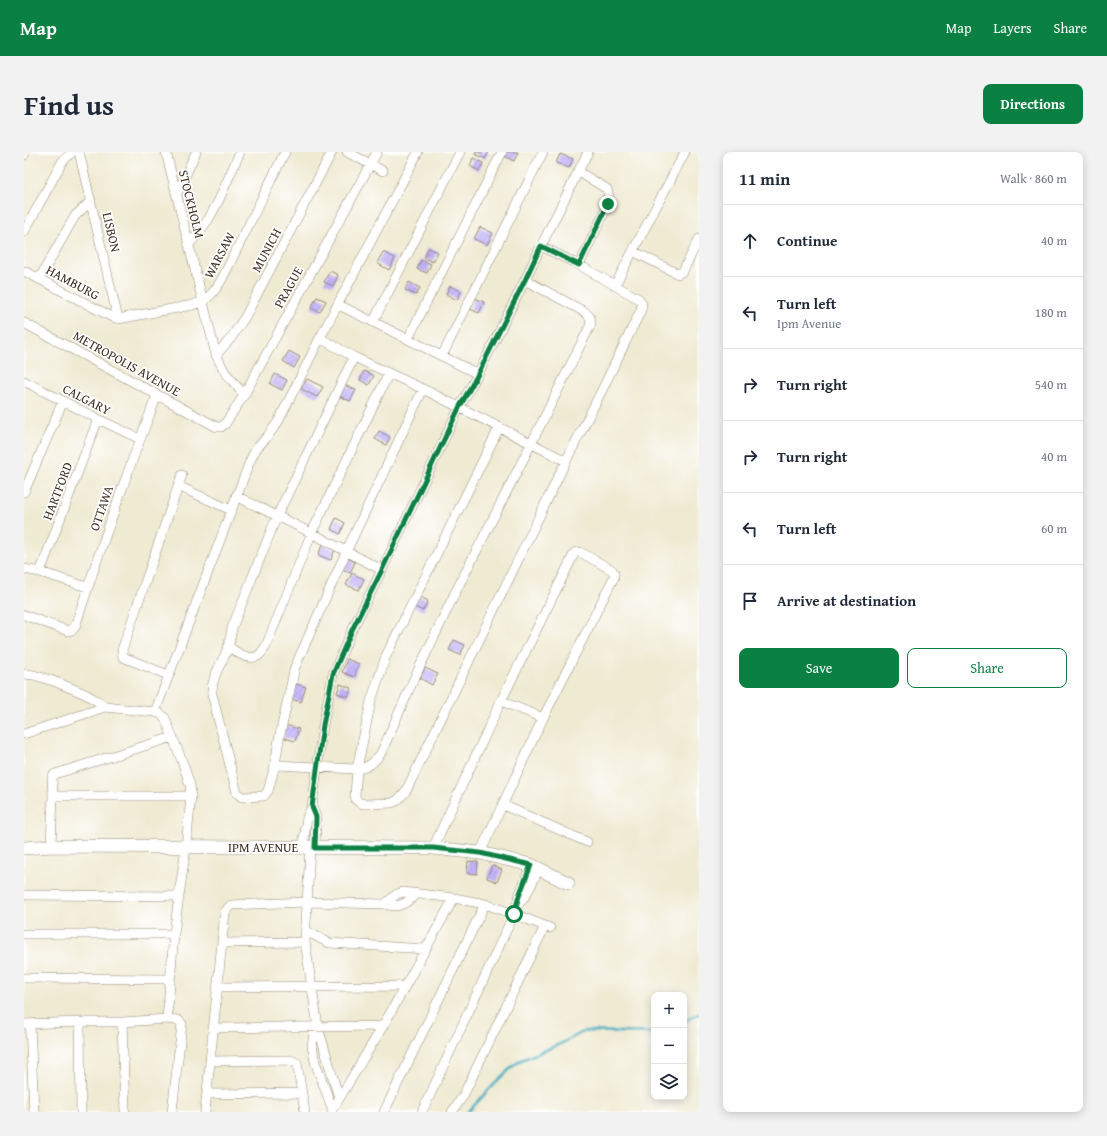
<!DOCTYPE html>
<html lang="en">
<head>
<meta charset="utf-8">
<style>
	:root { --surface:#fff; --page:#f2f2f3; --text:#1f2937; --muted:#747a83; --line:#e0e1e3; --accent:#0b8043 }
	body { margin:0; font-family:"Gentium Book Plus",serif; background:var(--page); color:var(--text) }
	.controls { position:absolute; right:12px; bottom:12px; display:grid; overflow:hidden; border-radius:8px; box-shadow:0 2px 10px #0003 }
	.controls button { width:36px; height:36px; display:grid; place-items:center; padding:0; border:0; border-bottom:1px solid var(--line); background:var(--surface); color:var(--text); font:20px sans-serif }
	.stop { position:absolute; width:12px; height:12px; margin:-9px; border:3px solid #0b8043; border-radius:50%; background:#fff }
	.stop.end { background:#0b8043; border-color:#fff; box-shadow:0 1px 4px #0008 }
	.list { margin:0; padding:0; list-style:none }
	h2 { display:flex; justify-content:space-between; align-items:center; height:52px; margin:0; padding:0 16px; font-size:17px }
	h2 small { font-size:13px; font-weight:400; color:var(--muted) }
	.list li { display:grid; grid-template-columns:26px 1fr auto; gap:12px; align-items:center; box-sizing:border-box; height:72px; padding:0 16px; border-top:1px solid var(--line) }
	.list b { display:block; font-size:15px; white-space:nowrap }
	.list p { margin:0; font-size:13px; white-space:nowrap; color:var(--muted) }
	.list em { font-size:13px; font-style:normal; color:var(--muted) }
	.actions { display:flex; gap:8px; padding:12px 16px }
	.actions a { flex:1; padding:9px 0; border:1px solid var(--accent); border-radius:8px; text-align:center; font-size:14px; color:var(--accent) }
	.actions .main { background:var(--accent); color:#fff }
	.icon { flex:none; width:22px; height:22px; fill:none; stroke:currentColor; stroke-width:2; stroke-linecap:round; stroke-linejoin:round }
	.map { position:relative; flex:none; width:675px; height:960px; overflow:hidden; border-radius:8px }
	header { display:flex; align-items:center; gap:24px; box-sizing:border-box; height:56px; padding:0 20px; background:var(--accent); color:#fff }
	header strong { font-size:19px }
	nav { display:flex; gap:22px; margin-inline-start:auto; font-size:14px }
	.intro { display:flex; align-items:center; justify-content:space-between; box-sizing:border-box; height:96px; padding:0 24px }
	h1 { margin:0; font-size:28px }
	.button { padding:10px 18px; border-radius:8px; background:var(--accent); color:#fff; font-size:14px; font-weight:700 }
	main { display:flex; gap:24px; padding:0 24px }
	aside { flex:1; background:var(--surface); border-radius:8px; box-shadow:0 2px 10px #0003 }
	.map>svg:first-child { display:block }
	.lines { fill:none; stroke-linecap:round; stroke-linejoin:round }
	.stream { stroke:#46aec5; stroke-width:2.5 }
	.building { fill:url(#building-hatch) }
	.street-casing { stroke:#958a78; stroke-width:10 }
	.secondary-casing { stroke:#958a78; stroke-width:14 }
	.street { stroke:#fff; stroke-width:9 }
	.secondary { stroke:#fff; stroke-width:13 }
	.route { stroke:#0b8043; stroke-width:5 }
	.labels { text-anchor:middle; stroke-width:3.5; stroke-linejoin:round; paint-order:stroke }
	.street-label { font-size:13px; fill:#3b2a1e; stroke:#fff }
</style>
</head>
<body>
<header>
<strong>Map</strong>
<nav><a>Map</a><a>Layers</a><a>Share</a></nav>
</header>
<div class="intro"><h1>Find us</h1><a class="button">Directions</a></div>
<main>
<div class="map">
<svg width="675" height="960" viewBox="0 0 675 960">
	<defs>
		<pattern id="building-hatch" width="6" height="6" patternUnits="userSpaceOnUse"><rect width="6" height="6" fill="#c3b5fd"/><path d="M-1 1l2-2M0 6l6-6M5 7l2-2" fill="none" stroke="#a093cc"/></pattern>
	</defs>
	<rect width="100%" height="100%" fill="#fff"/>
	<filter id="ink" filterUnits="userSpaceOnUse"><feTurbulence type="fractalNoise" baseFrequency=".025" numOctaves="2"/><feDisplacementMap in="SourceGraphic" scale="8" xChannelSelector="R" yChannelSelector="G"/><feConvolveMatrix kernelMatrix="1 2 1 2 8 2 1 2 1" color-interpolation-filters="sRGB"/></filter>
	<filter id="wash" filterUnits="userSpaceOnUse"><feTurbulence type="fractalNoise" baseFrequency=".012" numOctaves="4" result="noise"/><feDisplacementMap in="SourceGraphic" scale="16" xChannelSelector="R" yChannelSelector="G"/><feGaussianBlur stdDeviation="0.9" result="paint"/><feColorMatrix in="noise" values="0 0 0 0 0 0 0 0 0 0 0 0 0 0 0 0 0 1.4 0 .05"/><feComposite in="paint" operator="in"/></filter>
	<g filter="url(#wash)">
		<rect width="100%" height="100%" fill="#efead2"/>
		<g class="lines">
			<path class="stream" d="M 660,870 L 669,864 L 675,862
				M 444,960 L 477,925 L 495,909 L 536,892 L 561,879 L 630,881"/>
		</g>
		<g id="blocks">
			<path class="building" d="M 452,0 L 465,0 L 461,7 L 451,2 Z
				M 482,0 L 494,0 L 490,9 L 480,4 Z
				M 536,2 L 549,7 L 545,16 L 532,11 Z
				M 449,6 L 459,11 L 455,19 L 446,14 Z
				M 456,75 L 469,81 L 463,93 L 450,87 Z
				M 404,96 L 414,100 L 409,110 L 400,106 Z
				M 359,100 L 371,106 L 365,118 L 353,111 Z
				M 397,108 L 407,112 L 403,121 L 393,117 Z
				M 306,119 L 314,123 L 309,134 L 300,130 Z
				M 385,130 L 396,136 L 392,143 L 381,138 Z
				M 426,134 L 437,139 L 433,148 L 422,142 Z
				M 293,145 L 302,149 L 296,160 L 287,156 Z
				M 451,146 L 460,150 L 455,161 L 446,157 Z
				M 265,199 L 276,205 L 270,216 L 259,209 Z
				M 340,219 L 350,224 L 345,233 L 336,228 Z
				M 251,222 L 263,228 L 258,238 L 246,232 Z
				M 283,227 L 299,235 L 293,245 L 277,237 Z
				M 320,233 L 332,238 L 326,249 L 315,244 Z
				M 355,279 L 366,285 L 362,293 L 351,287 Z
				M 312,366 L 321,371 L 316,382 L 307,377 Z
				M 299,392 L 311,397 L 307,408 L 294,403 Z
				M 322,405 L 331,410 L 326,421 L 317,416 Z
				M 328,421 L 340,427 L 335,438 L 322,433 Z
				M 395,444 L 404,449 L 399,459 L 389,454 Z
				M 430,488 L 441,493 L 436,503 L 425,498 Z
				M 323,507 L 335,512 L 330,525 L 318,520 Z
				M 401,516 L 414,522 L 408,533 L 396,526 Z
				M 272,532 L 282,535 L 277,550 L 267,547 Z
				M 316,532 L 327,536 L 324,545 L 313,541 Z
				M 261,573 L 275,577 L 271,589 L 258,585 Z
				M 444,709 L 454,710 L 453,722 L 443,721 Z
				M 468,713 L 478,718 L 473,730 L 463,726 Z"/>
		</g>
	</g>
	<g filter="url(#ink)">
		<use href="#blocks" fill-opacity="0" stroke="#958a78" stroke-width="1"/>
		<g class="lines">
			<defs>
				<path id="street" d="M 55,0 L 94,167
					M 142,0 L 192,203 L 201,220 L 220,243
					M 323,0 L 359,19
					M 0,3 L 1,0
					M 555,20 L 583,37 L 585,45 L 584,53 L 555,113
					M 153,42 L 172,0
					M 0,80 L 38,10 L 48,0
					M 165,93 L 184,68 L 194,50 L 216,0
					M 609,99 L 654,122 L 659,119 L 675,87
					M 0,119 L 86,164 L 94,167 L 169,153 C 184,148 190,141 198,127 L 261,0
					M 15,127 L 51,64 L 67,49
					M 591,133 L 661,0
					M 315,153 L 454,222
					M 349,170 L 436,0
					M 0,171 L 193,275 L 197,275 L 201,272 L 220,243 L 353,0
					M 296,186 L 330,205 L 399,237 L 542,309
					M 384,187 L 478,0
					M 192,203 L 207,186 L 221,165 L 308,0
					M 418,204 L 519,0
					M 330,205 L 253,364 C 289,381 323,400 358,418
					M 0,229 L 74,267 L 116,287
					M 475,276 L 362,504 L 347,549 L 333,617 L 331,643 L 332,648 L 336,651 L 341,652 L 368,651 L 374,648 L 382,639 L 542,309 L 578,238 L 617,158 L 618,152 L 615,147 L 555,113 L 517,94
					M 154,334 L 207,358
					M 0,340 L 39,249
					M 212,344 L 253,364 L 208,476 C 207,482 206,489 204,495 C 199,511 187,523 188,542 L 213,641 L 218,645 L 240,644 L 244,639 L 251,613 L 255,587 L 271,515 L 322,400 L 399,237
					M 0,417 L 16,420 L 63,435
					M 16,420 L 74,267
					M 0,463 L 44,479 L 48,478 L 51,475 C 76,397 103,320 133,243
					M 204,494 C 212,500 224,509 234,504 C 237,502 240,497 242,494 L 288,380 L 365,221
					M 0,522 L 10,523 L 32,530 L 59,541 L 70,547 L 81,555 L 131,560 L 137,562 L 141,566 L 158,609 L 166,633 L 167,644 L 162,695 L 155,744 L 150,782 L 143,867
					M 144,523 L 99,505 L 98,498 L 158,323
					M 131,560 L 226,309 L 232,297 L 243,285 L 254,270 L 296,186 L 394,0
					M 0,582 L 81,555
					M 251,613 L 333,617 C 345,616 350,610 357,601 L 389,529 L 432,439 L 507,292 L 567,172 L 566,165 L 561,160 L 501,128
					M 29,644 L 167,644
					M 479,653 L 563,690
					M 288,655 L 292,665 L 291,696
					M 27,694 L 29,644 L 28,625 L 31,622 L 149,585
					M 279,695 L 283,665 L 288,655 L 299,573 L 309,522 L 328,478 L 358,418 L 435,256 L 454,222 L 501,128 L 517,94 L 564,0
					M 286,696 L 281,790 L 294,875 L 315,946
					M 409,696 L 477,549
					M 456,701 L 519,566 L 590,425 L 590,421 L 588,418 L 556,400 L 552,400 L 550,402 L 477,549 L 519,566
					M 0,743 L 155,744
					M 361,752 L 373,742 L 379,740 L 430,746 L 461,752 L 490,762 L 526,776
					M 494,753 C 504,742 509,730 514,717
					M 282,779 L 305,791 L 401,797
					M 0,782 L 150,782
					M 198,791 L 281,790
					M 0,826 L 146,827
					M 194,835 L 381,834
					M 56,870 L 57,960
					M 98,870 L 101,960
					M 0,872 L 56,870 L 98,870 L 143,867 L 154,868 L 158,872 L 148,960
					M 6,873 L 10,960
					M 291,875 L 288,894 L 291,910 L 308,956
					M 190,876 L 359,874
					M 186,909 L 266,908 L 273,911 L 281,960
					M 183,942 L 278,941
					M 181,960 L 201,760 L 204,756 L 207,753 L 283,750 L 361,752 C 374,757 383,751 393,742
					M 308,960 L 308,956 L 312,952 L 359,874 L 430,746
					M 360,960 L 461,752
					M 398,960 L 490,762 L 495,744 L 507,713
					M 428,960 L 439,944 L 521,774"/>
				<path id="secondary" d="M 0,696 L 27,694 L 409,696 L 456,701 L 507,713 L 544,731"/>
			</defs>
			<use href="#street" class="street-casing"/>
			<use href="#secondary" class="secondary-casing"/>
			<use href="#street" class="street"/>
			<use href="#secondary" class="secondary"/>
		</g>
	</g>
	<g class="lines" filter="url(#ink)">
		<path class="route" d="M 490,762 L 495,744 L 507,713 L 456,701 L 409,696 L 291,696 L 292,665 L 288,655 L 299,573 L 309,522 L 328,478 L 358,418 L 435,256 L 454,222 L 501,128 L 517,94 L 555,113 L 584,52"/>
	</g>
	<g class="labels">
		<g class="street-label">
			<text transform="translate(168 52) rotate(76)" y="5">STOCKHOLM</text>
			<text transform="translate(88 80) rotate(77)" y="5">LISBON</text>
			<text transform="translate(242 98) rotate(-62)" y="5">MUNICH</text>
			<text transform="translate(195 103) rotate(-62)" y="5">WARSAW</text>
			<text transform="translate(49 130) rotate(28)" y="5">HAMBURG</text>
			<text transform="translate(264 135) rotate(-61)" y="5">PRAGUE</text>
			<text transform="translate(103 211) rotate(29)" y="5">METROPOLIS AVENUE</text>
			<text transform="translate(63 247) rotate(27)" y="5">CALGARY</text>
			<text transform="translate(33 339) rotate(-69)" y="5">HARTFORD</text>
			<text transform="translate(77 356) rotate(-71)" y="5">OTTAWA</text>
			<text x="239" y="700">IPM AVENUE</text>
		</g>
	</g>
</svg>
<div class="controls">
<button>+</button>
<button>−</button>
<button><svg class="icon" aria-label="layers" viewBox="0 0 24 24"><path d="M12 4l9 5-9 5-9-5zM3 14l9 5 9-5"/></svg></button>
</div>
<div class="stop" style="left:490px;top:762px"></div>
<div class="stop end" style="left:584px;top:52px"></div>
</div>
<aside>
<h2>11 min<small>Walk · 860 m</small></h2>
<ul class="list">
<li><svg class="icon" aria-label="ahead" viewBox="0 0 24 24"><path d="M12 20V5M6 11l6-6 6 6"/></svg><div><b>Continue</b></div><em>40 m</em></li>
<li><svg class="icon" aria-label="left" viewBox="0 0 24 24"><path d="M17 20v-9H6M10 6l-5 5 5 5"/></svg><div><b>Turn left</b><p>Ipm Avenue</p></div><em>180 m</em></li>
<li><svg class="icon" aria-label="right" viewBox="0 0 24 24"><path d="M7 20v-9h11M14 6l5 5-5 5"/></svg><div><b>Turn right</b></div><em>540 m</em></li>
<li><svg class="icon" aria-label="right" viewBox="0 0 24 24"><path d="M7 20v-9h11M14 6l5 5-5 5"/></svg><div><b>Turn right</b></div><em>40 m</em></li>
<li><svg class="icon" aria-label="left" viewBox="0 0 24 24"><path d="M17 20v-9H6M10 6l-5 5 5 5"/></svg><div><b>Turn left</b></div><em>60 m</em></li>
<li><svg class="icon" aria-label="arrive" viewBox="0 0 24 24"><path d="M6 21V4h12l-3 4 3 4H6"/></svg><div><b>Arrive at destination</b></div></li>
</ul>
<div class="actions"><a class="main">Save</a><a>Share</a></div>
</aside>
</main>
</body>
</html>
